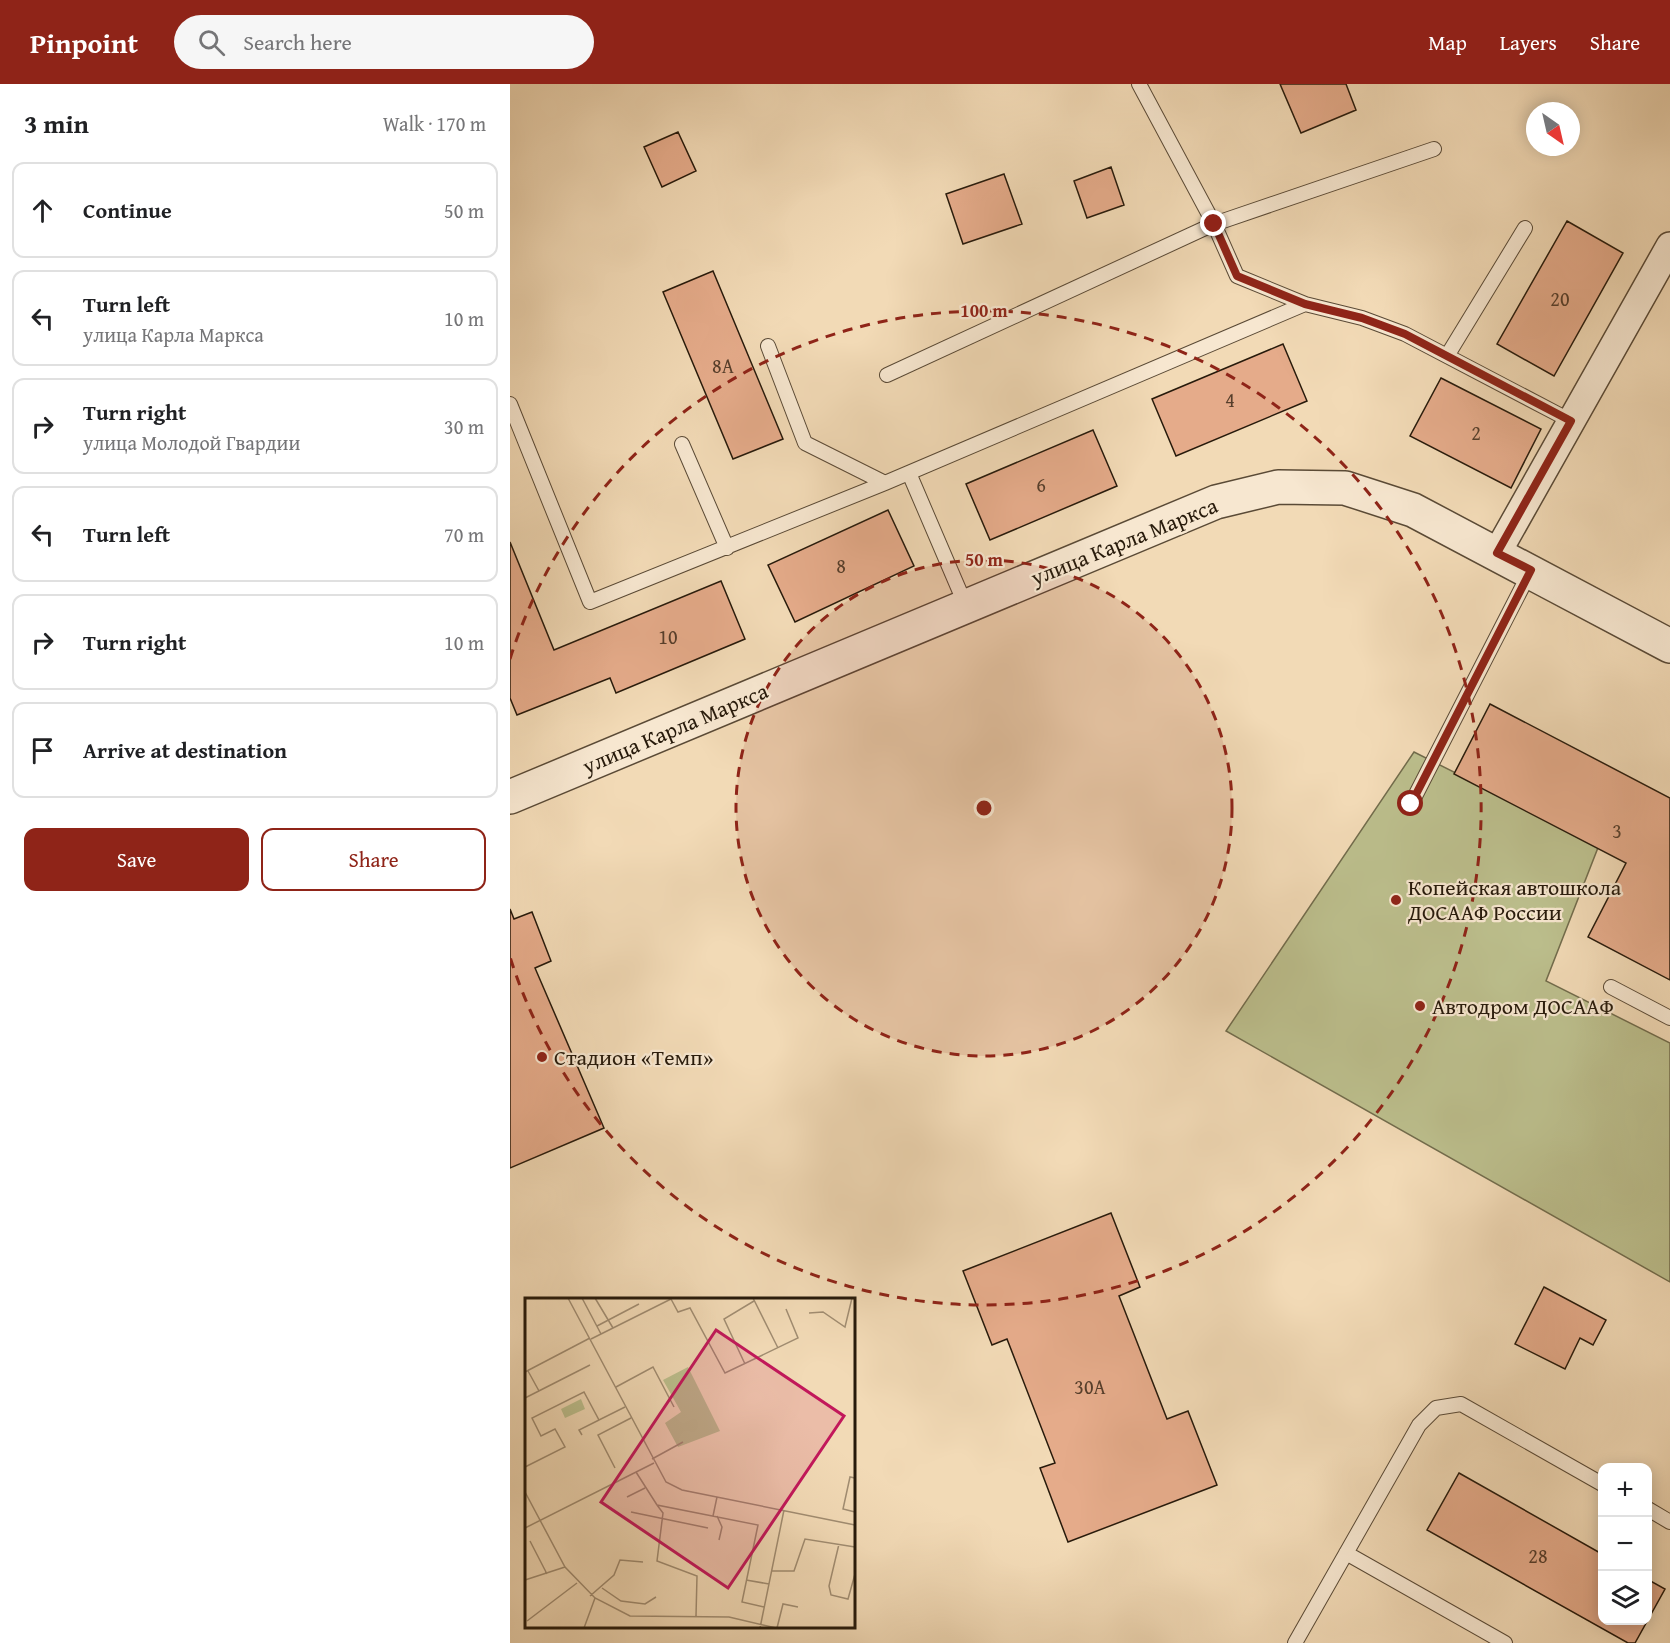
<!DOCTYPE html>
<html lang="en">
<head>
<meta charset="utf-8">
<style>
	:root { --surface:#fff; --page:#f6f6f6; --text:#202124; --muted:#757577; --line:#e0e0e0; --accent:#8f2418 }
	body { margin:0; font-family:"Gentium Book Plus",serif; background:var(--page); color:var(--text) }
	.controls { position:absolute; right:18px; bottom:18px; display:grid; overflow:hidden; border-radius:12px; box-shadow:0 3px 15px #0003 }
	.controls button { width:54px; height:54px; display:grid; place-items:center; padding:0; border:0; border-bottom:2px solid var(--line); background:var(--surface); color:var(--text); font:30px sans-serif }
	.compass { position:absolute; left:1016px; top:18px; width:54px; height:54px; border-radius:50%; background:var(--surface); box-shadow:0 3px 15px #0003; rotate:146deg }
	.stop { position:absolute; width:18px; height:18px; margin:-14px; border:4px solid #8f2418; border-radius:50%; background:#fff }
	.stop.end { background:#8f2418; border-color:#fff; box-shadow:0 2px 6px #0008 }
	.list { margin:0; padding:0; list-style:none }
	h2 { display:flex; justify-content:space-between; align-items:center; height:78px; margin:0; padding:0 24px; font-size:26px }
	h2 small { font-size:20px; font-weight:400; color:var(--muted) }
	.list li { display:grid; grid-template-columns:39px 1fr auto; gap:18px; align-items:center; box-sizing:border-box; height:96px; margin:0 12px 12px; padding:0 12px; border:2px solid var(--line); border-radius:12px }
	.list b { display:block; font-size:22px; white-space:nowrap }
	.list p { margin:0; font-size:20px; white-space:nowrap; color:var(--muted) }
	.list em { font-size:20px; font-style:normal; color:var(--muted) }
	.actions { display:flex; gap:12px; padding:18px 24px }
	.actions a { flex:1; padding:14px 0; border:2px solid var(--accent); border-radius:12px; text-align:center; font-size:21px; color:var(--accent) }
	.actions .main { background:var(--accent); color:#fff }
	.icon { flex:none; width:33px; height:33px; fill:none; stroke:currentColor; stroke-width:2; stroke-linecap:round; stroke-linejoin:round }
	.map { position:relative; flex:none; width:1160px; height:1559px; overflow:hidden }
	header { display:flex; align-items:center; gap:36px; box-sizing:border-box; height:84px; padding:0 30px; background:var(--accent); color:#fff }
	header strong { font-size:28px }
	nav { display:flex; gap:33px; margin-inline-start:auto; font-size:21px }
	.search { width:420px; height:54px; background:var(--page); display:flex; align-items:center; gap:15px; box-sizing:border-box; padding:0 21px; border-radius:33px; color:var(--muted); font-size:22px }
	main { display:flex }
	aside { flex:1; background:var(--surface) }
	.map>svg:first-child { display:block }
	.green { fill:#bcbf8d; stroke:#726c4c; stroke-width:1.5 }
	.building { fill:#e5ab8a; stroke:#271a0b; stroke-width:1.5 }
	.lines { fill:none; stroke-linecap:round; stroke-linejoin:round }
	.service-casing { stroke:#5a4a36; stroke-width:16 }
	.minor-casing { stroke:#5a4a36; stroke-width:30 }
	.tertiary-casing { stroke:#5a4a36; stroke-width:36 }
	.service { stroke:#f7e7d0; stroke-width:14 }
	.minor { stroke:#f7e7d0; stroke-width:27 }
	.tertiary { stroke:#f7e7d0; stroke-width:33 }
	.route { stroke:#8f2418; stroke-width:8 }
	.ring { fill:none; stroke:#8f2418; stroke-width:3; stroke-dasharray:10 8 }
	.poi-dot { fill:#8f2418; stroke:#f7e7d0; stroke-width:2 }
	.labels { text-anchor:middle; stroke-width:4.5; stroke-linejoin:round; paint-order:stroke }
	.number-label { font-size:20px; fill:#563e2b }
	.street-label { font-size:22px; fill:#271a0b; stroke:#f7e7d0 }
	.poi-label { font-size:22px; fill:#271a0b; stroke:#f7e7d0; text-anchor:start }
	.inset-road { fill:none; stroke:#a18d72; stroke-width:1.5 }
	.view { fill:#c2185b; fill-opacity:0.15; stroke:#c2185b; stroke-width:3 }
	.inset-edge { fill:none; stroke:#271a0b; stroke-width:3 }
	.centre { fill:#8f2418; stroke:#f7e7d0; stroke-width:3 }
	.ring-label { font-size:18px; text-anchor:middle; font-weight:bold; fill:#8f2418; stroke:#f7e7d0; stroke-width:4.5; stroke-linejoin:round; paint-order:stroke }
</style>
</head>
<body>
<header>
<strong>Pinpoint</strong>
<div class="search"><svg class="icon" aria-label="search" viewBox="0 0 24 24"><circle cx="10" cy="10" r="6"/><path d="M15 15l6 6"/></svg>Search here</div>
<nav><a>Map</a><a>Layers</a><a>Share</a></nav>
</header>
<main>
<aside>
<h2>3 min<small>Walk · 170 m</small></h2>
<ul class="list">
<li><svg class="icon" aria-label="ahead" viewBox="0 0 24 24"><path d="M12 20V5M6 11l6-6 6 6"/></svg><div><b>Continue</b></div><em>50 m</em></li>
<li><svg class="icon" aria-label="left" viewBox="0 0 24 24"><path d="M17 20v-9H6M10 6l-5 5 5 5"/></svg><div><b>Turn left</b><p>улица Карла Маркса</p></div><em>10 m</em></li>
<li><svg class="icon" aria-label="right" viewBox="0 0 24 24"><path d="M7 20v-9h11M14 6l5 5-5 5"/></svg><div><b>Turn right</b><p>улица Молодой Гвардии</p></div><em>30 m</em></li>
<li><svg class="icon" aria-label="left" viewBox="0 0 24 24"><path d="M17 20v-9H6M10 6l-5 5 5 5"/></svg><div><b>Turn left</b></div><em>70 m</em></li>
<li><svg class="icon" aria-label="right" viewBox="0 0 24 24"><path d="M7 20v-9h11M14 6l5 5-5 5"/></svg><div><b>Turn right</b></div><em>10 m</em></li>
<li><svg class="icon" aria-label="arrive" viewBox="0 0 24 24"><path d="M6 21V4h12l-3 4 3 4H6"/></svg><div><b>Arrive at destination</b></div></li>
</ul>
<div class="actions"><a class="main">Save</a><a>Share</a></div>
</aside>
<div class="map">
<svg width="1160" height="1559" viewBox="0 0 1160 1559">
	<rect width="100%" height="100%" fill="#f2dab6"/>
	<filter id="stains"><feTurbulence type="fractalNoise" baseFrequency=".00333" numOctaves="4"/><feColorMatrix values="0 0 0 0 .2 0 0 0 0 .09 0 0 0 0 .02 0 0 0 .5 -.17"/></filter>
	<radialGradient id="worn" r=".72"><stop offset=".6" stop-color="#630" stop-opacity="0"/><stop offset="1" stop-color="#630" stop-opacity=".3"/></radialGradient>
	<path class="green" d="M 904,668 L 1089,761 L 1036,897 L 1160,959 L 1160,1198 L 716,947 Z"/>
	<path class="building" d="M 770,0 L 836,0 L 846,26 L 791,49 Z
		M 168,48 L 186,87 L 152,103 L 134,63 Z
		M 601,83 L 614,121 L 577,134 L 564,97 Z
		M 494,90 L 512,140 L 453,160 L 436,110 Z
		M 1057,137 L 1113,169 L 1044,292 L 987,260 Z
		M 203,187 L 273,355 L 223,375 L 153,208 Z
		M 773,260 L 797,317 L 666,372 L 642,315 Z
		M 931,294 L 1031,345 L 1001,404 L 900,352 Z
		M 583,346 L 607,402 L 480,456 L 456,400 Z
		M 378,426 L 404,482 L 285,538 L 258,481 Z
		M 0,458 L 44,566 L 211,497 L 235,555 L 106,609 L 100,594 L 7,631 L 0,614 Z
		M 980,620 L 1160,714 L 1160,896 L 1078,853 L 1116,779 L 944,690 Z
		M 0,825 L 4,835 L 22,828 L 41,877 L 25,884 L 94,1044 L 0,1084 Z
		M 601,1129 L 630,1203 L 609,1212 L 657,1335 L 678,1327 L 707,1401 L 558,1458 L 530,1384 L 545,1379 L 497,1255 L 482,1261 L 453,1187 Z
		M 1034,1203 L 1096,1236 L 1083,1261 L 1070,1254 L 1055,1285 L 1005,1260 Z
		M 949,1389 L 1092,1470 L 1092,1536 L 1137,1536 L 1137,1495 L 1155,1505 L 1125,1559 L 1118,1559 L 917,1446 Z"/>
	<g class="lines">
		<defs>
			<path id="service" d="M 629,0 L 704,140 L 727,192 L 795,220
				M 258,262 L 295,359 L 375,399
				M 937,272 L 1015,144
				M 377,291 L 704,140 L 924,65
				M 0,320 L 80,518 L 375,399 L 795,220 L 852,234 L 895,250 L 1061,337
				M 172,360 L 217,464
				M 399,389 L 456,522
				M 901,720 L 1020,488
				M 1101,903 L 1160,934
				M 1138,1425 L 1160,1438
				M 836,1469 L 995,1559
				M 785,1559 L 909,1341 L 926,1324 L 951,1320 L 1092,1400"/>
			<path id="minor" d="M 987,469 L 1160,162"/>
			<path id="tertiary" d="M 0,713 L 706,418 L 768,403 L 835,404 L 903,426 L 1160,562"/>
		</defs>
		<use href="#service" class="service-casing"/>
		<use href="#minor" class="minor-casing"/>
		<use href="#tertiary" class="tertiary-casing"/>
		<use href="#service" class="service"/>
		<use href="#minor" class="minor"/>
		<use href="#tertiary" class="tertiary"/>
	</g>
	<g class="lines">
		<path class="route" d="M 704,140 L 727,192 L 795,220 L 852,234 L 895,250 L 1061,337 L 987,469 L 1021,486 L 901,720"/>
	</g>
	<circle cx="474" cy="724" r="248" fill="#8f2418" fill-opacity=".12"/>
	<g class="ring">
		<circle cx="474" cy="724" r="248"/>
		<path d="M0 575A497 497 0 1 1 0 873"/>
	</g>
	<g class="poi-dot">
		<circle cx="886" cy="816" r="6"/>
		<circle cx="910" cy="922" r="6"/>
		<circle cx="32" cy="973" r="6"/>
	</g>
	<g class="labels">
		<g class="number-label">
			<text x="1050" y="222">20</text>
			<text x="213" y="289">8А</text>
			<text x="720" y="323">4</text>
			<text x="966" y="356">2</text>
			<text x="531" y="408">6</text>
			<text x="331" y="489">8</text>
			<text x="158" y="560">10</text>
			<text x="1107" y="754">3</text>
			<text x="580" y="1310">30А</text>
			<text x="1028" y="1479">28</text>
		</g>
		<g class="street-label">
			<text transform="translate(614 457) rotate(-22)" y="8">улица Карла Маркса</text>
			<text transform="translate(165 644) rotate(-23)" y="8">улица Карла Маркса</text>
		</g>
		<g class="poi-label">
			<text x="898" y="811">Копейская автошкола<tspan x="898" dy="25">ДОСААФ России</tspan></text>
			<text x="922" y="930">Автодром ДОСААФ</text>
			<text x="44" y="981">Стадион «Темп»</text>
		</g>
	</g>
	<g transform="translate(15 1214)">
		<rect width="330" height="330" fill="#f2dab6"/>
		<path d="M 163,69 L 195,133 L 153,149 L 140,125 L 156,114 L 138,82 ZM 56,101 L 60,111 L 40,120 L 36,111 Z" fill="#bcbf8d"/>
		<path class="inset-road" d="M 43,0 L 141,184 L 157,192 L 330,227M 57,0 L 76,36M 70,0 L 88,30M 228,0 L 253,50M 146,1 L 153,14 L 165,10 L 200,75 L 273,40 L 261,11M 284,15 L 298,14 L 320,29 L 327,0M 72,28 L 114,6M 66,41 L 146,1M 220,66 L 199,21 L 229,3M 3,73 L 14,93M 0,74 L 65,40M 91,89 L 128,69 L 149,109M 0,100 L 65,67M 57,137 L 54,132 L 74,122M 127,161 L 158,144M 0,169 L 40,149 L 30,131 L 16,138 L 7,120 L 59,94 L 74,122 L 100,109M 90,170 L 73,137 L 106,120M 111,174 L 132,207 L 233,227 L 217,304 L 239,309M 330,180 L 325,179 L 318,211 L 330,214M 0,194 L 40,269 L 70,300 L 105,318 L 204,319 L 251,330M 102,199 L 120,190M 132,207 L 138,215 L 132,263 L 172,278 L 171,318M 106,214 L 183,230M 188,218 L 192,199M 192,218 L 197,229 L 194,242M 0,230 L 129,165M 5,243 L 22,276M 314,246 L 304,288 L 306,297 L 323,301 L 330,276M 247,273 L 269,273 L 280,241 L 330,249M 0,282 L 40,269M 221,282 L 244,286M 77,290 L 96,303 L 120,306 L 131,299M 65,298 L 89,277 L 95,262 L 118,264M 2,323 L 52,285M 59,330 L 70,300M 235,330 L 259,212M 252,330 L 258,306 L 273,309"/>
		<path class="view" d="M 191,32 L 319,118 L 203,290 L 76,204 Z"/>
		<rect width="330" height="330" class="inset-edge"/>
	</g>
	<circle cx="474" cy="724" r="9" class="centre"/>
	<g class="ring-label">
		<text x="474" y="233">100 m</text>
		<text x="474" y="482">50 m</text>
	</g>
	<rect width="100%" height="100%" filter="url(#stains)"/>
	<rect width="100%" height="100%" fill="url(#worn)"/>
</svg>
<div class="controls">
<button>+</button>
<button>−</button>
<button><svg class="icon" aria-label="layers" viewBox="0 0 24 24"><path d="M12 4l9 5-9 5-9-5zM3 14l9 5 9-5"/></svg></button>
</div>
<svg class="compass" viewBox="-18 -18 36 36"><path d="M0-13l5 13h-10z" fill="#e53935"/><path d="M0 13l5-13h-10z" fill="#757577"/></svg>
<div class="stop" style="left:901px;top:720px"></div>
<div class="stop end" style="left:704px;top:140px"></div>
</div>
</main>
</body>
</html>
